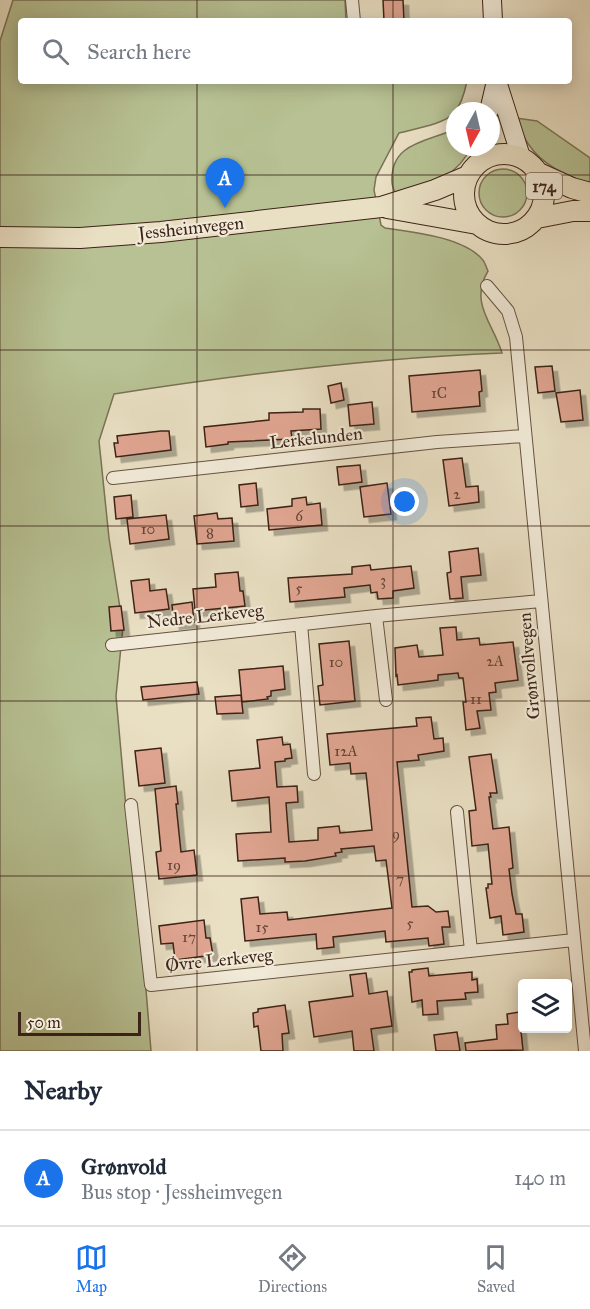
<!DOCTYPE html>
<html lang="en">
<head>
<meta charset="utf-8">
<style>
	:root { --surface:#fff; --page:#f2f2f3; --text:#1f2937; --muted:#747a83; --line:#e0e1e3; --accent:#1a73e8 }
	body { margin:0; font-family:"IM FELL Great Primer",serif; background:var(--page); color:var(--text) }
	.controls { position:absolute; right:18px; bottom:18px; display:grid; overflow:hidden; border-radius:6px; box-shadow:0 3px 15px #0003 }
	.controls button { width:54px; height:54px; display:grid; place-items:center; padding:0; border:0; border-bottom:2px solid var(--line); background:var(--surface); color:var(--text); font:30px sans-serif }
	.compass { position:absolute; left:446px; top:102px; width:54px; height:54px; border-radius:50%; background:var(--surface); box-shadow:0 3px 15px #0003; rotate:188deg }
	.scale { position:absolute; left:18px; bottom:15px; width:123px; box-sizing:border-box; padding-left:6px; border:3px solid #3c2317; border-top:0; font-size:16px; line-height:21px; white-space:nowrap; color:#3c2317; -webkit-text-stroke:4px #f1ead8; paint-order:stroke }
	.you { position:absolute; left:405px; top:502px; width:21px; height:21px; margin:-15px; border:4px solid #fff; border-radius:50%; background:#1a73e8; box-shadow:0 0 0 9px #1a73e833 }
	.badge { display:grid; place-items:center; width:39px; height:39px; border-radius:50%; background:var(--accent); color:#fff; font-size:20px; font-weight:700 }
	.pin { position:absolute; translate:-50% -50px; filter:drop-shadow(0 2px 3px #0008) }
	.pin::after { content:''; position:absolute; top:32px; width:21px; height:18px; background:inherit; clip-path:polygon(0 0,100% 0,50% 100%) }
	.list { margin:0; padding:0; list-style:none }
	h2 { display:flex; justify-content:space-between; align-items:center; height:78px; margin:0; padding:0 24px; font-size:26px }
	h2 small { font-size:20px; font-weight:400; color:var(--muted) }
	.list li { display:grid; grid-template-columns:39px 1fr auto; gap:18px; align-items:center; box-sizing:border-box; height:96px; padding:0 24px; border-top:2px solid var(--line) }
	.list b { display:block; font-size:22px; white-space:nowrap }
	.list p { margin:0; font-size:20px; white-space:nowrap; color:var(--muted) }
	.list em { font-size:20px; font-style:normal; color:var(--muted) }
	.icon { flex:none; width:33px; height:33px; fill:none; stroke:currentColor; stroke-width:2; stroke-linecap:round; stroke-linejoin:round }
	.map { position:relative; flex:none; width:590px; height:1051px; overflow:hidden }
	.search { position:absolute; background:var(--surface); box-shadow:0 3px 15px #0003; left:18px; right:18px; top:18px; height:66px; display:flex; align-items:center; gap:15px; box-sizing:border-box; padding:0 21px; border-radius:6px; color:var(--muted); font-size:22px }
	.sheet { height:174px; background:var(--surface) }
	nav { display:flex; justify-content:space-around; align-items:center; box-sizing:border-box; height:84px; border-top:2px solid var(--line); background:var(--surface); font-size:16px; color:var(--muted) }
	nav a { display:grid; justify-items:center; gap:3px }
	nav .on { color:var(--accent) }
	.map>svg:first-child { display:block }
	.green { fill:#b7c193; stroke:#7a7255; stroke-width:1.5 }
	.building { fill:#e0a591; stroke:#3c2317; stroke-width:1.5; filter:url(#shadow) }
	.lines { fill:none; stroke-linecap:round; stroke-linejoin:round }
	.minor-casing { stroke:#675242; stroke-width:14 }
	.secondary-casing { stroke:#3c2317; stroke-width:20 }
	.primary-casing { stroke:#3c2317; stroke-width:22 }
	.minor { stroke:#f1ead8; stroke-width:12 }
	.secondary { stroke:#f1ead8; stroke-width:18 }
	.primary { stroke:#e9dfc3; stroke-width:20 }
	.grid { fill:none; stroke:#3c2317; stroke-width:1.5; stroke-opacity:0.55 }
	.labels { text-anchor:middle; stroke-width:4.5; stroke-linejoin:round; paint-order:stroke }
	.number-label { font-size:15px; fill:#654436 }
	.shield { fill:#f1ead8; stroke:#725f51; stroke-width:1.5 }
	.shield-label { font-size:16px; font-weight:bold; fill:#3c2317 }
	.street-label { font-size:18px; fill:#3c2317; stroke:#f1ead8 }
</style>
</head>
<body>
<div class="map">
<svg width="590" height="1051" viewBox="0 0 590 1051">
	<defs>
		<filter id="shadow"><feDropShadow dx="5.5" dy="5.5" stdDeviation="0" flood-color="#0004"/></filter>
	</defs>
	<rect width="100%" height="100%" fill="#e9dfc3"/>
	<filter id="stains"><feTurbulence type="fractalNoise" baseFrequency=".00333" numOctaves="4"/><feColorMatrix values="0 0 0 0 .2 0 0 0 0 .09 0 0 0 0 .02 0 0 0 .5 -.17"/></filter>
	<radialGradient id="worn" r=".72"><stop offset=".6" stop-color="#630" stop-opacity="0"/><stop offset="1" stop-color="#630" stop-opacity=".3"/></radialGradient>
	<path class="green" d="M 13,0 L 345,0 L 346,21 L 21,21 L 21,81 L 467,81 C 465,91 461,105 454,113 C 445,124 413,129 399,133 L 376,177 L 374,190 L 381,225 L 385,228 C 412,232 463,237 482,259 C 485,262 486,267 488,271 C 469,303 493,323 502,353 C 371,358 243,374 114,394 L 99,441 L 109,538 L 123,627 L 116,696 L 127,819 L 140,916 L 151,1051 L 0,1051 L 0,41 Z
		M 516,118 L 537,121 L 590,158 L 590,184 C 567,175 543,166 529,145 C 523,137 520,127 516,118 Z
		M 455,129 L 455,147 L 471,147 C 456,180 427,184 395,195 C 395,190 392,188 392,182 C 390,142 428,142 455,129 Z
		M479 193a24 24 0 1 1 48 0a24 24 0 1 1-48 0Z"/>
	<path class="building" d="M 383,0 L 403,0 L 404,21 L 384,21 Z
		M 552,366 L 555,391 L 538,393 L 535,367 Z
		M 480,370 L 482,391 L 479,392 L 480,406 L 412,412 L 409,376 Z
		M 341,383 L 344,400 L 331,403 L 328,386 Z
		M 580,390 L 583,420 L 561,422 L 556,393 Z
		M 372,402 L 374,424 L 350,426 L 348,405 Z
		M 303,409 L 320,409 L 321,429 L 291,431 L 292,439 L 228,442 L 228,444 L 206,447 L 204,427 L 269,420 L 269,413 L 303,412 Z
		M 161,431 L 169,431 L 171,450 L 116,457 L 114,443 L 118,443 L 117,436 Z
		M 462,458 L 466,487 L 478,486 L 479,502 L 449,506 L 443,460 Z
		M 360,465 L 362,482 L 339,485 L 337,467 Z
		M 256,483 L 258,505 L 241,507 L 239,485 Z
		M 387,483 L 391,514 L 364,517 L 360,487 Z
		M 131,495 L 133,517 L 116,519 L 114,497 Z
		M 306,497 L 307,505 L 320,503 L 322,525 L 269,530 L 267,509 L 292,506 L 292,499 Z
		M 217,513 L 218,519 L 232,518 L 234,541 L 197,544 L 194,516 Z
		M 166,515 L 169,539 L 130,544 L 127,519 Z
		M 478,548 L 481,575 L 461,577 L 463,598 L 450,599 L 447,573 L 451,572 L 449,552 Z
		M 370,565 L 371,570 L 411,566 L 414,588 L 393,591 L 393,598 L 378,599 L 377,592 L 371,593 L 370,585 L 344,588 L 345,597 L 290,602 L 288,578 L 352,574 L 352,567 Z
		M 238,572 L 240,591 L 243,591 L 245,606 L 195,611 L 193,589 L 216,587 L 215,574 Z
		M 149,579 L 150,591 L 166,589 L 169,609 L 135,613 L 131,581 Z
		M 192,602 L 194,622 L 174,624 L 172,605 Z
		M 121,606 L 124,630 L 111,631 L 109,607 Z
		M 456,627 L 457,640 L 479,638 L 480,645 L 513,642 L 518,680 L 495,683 L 496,692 L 489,693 L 491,710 L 477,711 L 480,728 L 466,730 L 463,702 L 466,702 L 463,678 L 459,678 L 458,673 L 438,675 L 438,680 L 398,685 L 397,675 L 396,676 L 395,648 L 417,645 L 419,657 L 443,655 L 440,628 Z
		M 349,641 L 355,701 L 320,705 L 318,686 L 323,685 L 319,644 Z
		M 283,666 L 285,689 L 271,691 L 271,696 L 267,697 L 268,699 L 242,702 L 239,670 Z
		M 197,682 L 199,694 L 143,700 L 141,687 Z
		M 241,695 L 243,713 L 217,714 L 215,697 Z
		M 431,717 L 434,739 L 443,738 L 444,751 L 418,755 L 419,760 L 397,762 L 412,907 L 428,906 L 436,912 L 448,911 L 450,927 L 442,927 L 444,944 L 429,946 L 428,938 L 386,942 L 385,931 L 333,937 L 334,947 L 317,949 L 316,934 L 245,941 L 241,899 L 258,897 L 260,914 L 287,912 L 288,920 L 392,908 L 386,860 L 376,861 L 374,846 L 341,849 L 342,852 L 335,853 L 336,856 L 305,861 L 285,862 L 285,858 L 238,861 L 236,834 L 271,832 L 269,797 L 232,801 L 229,771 L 260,768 L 257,740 L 282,737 L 283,745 L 290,744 L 292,758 L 285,759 L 285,761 L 275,762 L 277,787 L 297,786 L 298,802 L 286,803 L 289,842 L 318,840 L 318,828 L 339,826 L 340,833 L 372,830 L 366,773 L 351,774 L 350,763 L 330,765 L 327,734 L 417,726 L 416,718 Z
		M 161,748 L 165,783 L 139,786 L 135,751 Z
		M 491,754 L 497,793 L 490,793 L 491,797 L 489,797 L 493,829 L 509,827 L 513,868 L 509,869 L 512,894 L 516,914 L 522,914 L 524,932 L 503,935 L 501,916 L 490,918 L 486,888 L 488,888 L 488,884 L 492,884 L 488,844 L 472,846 L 469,811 L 476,810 L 469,757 Z
		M 176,786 L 178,804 L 176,804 L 181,852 L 194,850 L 197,875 L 159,879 L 156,852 L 161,851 L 155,789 Z
		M 204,920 L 206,938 L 210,938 L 213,955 L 175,960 L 173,943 L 161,944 L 159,926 Z
		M 428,968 L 429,976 L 472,972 L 472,980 L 477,979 L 478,992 L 465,993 L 466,999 L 437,1001 L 438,1014 L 423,1015 L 422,1000 L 412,1002 L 409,972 L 412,972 L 412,970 Z
		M 366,973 L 369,994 L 387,991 L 392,1026 L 371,1029 L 374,1051 L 354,1051 L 352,1031 L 314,1037 L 309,1002 L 353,996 L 350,975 Z
		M 285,1005 L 289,1033 L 282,1034 L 283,1051 L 261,1051 L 258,1026 L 254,1027 L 253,1013 L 258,1012 L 258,1009 Z
		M 519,1012 L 523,1050 L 466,1051 L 465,1043 L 497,1039 L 496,1025 L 508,1024 L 507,1014 Z
		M 457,1032 L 460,1051 L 436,1051 L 434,1035 Z"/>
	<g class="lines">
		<defs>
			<path id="minor" d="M 352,0 L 354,21
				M 487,286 L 508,311 L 516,337 L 585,1051
				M 113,478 L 437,442 L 524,436
				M 376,616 L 386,700
				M 301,624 L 314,774
				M 112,645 L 376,616 L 541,601
				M 131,805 L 151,985 L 574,940
				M 457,812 L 471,951"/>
			<path id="secondary" d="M 492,0 L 493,21
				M 497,81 L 521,157
				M 489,111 L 496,81
				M 481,160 L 483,147"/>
			<path id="primary" d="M464 194a40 40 0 1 1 80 0a40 40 0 1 1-80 0Z
				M 539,173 L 572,188 L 590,193
				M 387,208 L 477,224
				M 537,218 L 573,211 L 590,211
				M 0,237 L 80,238 L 161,232 L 381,207 L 435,190 L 468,176"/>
		</defs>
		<use href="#minor" class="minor-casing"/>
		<use href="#secondary" class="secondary-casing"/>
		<use href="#primary" class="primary-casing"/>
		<use href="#minor" class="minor"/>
		<use href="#secondary" class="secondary"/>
		<use href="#primary" class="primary"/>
	</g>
	<path class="grid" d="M 197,0 L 197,21M 393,0 L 393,21M 197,81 L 197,1051M 393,81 L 393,1051M 0,175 L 590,175M 0,350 L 590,350M 0,526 L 590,526M 0,701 L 590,701M 0,876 L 590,876"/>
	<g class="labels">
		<g class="number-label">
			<text x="439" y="398">1C</text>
			<text x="457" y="499">2</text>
			<text x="299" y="521">6</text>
			<text x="148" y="534">10</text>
			<text x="210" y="538">8</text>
			<text x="383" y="585">3</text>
			<text x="299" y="593">5</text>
			<text x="495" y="666">2A</text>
			<text x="336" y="667">10</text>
			<text x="476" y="704">11</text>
			<text x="346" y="756">12A</text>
			<text x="396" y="839">9</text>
			<text x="174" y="870">19</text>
			<text x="400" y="884">7</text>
			<text x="410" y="928">5</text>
			<text x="262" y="932">15</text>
			<text x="189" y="942">17</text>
		</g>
		<rect class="shield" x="526" y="173" width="36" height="26" rx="4.5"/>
		<g class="shield-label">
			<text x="544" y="192">174</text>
		</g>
		<g class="street-label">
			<text transform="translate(191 228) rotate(-6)" y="6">Jessheimvegen</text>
			<text transform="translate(316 438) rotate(-6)" y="6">Lerkelunden</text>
			<text transform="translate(205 616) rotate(-6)" y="6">Nedre Lerkeveg</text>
			<text transform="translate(529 666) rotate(-95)" y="6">Grønvollvegen</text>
			<text transform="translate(219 960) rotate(-6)" y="6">Øvre Lerkeveg</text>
		</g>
	</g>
	<rect width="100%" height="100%" filter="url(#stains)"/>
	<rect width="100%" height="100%" fill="url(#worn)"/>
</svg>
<div class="controls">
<button><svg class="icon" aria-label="layers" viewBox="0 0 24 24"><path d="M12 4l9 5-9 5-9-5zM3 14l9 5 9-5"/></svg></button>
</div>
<svg class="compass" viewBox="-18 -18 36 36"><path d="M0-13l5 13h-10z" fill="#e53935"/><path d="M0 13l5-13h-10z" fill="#747a83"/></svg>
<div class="scale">50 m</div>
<div class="you"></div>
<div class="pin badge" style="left:225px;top:208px">A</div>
<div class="search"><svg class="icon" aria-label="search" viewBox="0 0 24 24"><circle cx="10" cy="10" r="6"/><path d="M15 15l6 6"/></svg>Search here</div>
</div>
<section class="sheet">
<h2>Nearby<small></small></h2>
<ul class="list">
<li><span class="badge">A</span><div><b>Grønvold</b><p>Bus stop · Jessheimvegen</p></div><em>140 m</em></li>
</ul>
</section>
<nav>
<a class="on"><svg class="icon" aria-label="map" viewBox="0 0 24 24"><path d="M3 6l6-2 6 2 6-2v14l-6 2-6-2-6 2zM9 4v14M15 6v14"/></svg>Map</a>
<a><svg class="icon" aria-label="directions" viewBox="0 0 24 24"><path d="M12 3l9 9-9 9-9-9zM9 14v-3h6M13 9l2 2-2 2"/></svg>Directions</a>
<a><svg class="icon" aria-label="saved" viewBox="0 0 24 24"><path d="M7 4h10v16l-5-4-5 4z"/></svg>Saved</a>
</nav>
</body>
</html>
